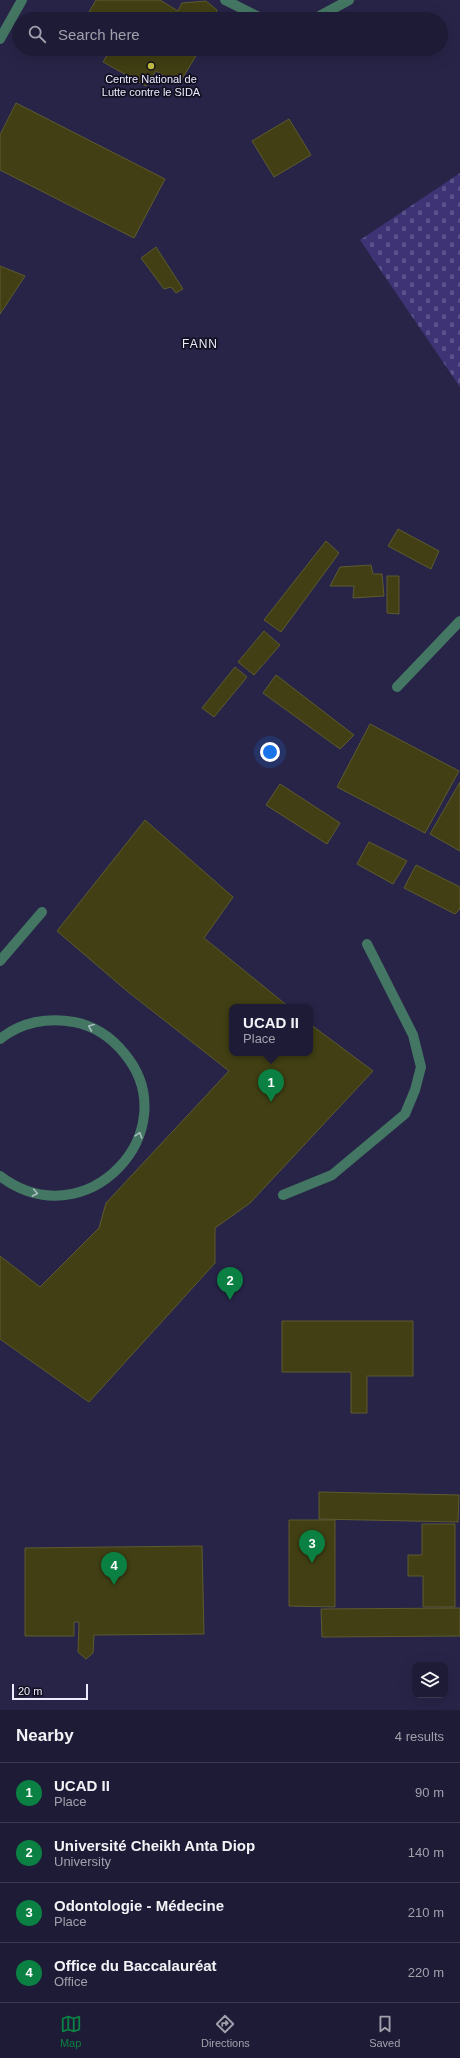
<!DOCTYPE html>
<html lang="en">
<head>
<meta charset="utf-8">
<style>
	:root { --surface:#1e1b36; --page:#2b2842; --text:#f1f3f6; --muted:#a1a1ad; --line:#3c3951; --accent:#0b8043 }
	body { margin:0; font-family:Helvetica,sans-serif; background:var(--page); color:var(--text) }
	.controls { position:absolute; right:12px; bottom:12px; display:grid; overflow:hidden; border-radius:8px; box-shadow:0 4px 16px #0002 }
	.controls button { width:36px; height:36px; display:grid; place-items:center; padding:0; border:0; border-bottom:1px solid var(--line); background:var(--surface); color:var(--text); font:20px sans-serif }
	.scale { position:absolute; left:12px; bottom:10px; width:76px; box-sizing:border-box; padding-left:4px; border:2px solid #ebebfe; border-top:0; font-size:11px; line-height:14px; white-space:nowrap; color:#ebebfe; -webkit-text-stroke:3px #121020; paint-order:stroke }
	.you { position:absolute; left:270px; top:752px; width:14px; height:14px; margin:-10px; border:3px solid #fff; border-radius:50%; background:#1a73e8; box-shadow:0 0 0 6px #1a73e833 }
	.badge { display:grid; place-items:center; width:26px; height:26px; border-radius:50%; background:var(--accent); color:#fff; font-size:13px; font-weight:700 }
	.pin { position:absolute; translate:-50% -33px; filter:drop-shadow(0 1px 2px #0008) }
	.pin::after { content:''; position:absolute; top:21px; width:14px; height:12px; background:inherit; clip-path:polygon(0 0,100% 0,50% 100%) }
	.popup { position:absolute; left:229px; top:1004px; width:84px; height:52px; box-sizing:border-box; display:grid; place-content:center; border-radius:8px; background:var(--surface); filter:drop-shadow(0 1px 3px #0005); font-size:13px; white-space:nowrap; color:var(--muted) }
	.popup b { font-size:15px; color:var(--text) }
	.popup::after { content:''; position:absolute; left:50%; top:100%; margin-left:-8px; border:8px solid transparent; border-top-color:var(--surface) }
	.list { margin:0; padding:0; list-style:none }
	h2 { display:flex; justify-content:space-between; align-items:center; height:52px; margin:0; padding:0 16px; font-size:17px }
	h2 small { font-size:13px; font-weight:400; color:var(--muted) }
	.list li { display:grid; grid-template-columns:26px 1fr auto; gap:12px; align-items:center; box-sizing:border-box; height:60px; padding:0 16px; border-top:1px solid var(--line) }
	.list b { display:block; font-size:15px; white-space:nowrap }
	.list p { margin:0; font-size:13px; white-space:nowrap; color:var(--muted) }
	.list em { font-size:13px; font-style:normal; color:var(--muted) }
	.icon { flex:none; width:22px; height:22px; fill:none; stroke:currentColor; stroke-width:2; stroke-linecap:round; stroke-linejoin:round }
	.map { position:relative; flex:none; width:460px; height:1710px; overflow:hidden }
	.search { position:absolute; background:var(--surface); box-shadow:0 4px 16px #0002; left:12px; right:12px; top:12px; height:44px; display:flex; align-items:center; gap:10px; box-sizing:border-box; padding:0 14px; border-radius:22px; color:var(--muted); font-size:15px }
	.sheet { height:292px; background:var(--surface) }
	nav { display:flex; justify-content:space-around; align-items:center; box-sizing:border-box; height:56px; border-top:1px solid var(--line); background:var(--surface); font-size:11px; color:var(--muted) }
	nav a { display:grid; justify-items:center; gap:2px }
	nav .on { color:var(--accent) }
	.map>svg:first-child { display:block }
	.cemetery { fill:url(#cemetery-stones) }
	.building { fill:#413f13; stroke:#5d5b2f }
	.lines { fill:none; stroke-linecap:round; stroke-linejoin:round }
	.minor { stroke:#447763; stroke-width:10 }
	.oneway { stroke:#a8bdc0 }
	.poi-dot { fill:#c2bd3f; stroke:#121020; stroke-width:1.5 }
	.labels { text-anchor:middle; stroke-width:3.5; stroke-linejoin:round; paint-order:stroke }
	.poi-label { font-size:11px; fill:#ebebfe; stroke:#121020 }
	.neighbourhood-label { font-size:12px; letter-spacing:1px; fill:#ebebfe; stroke:#121020 }
</style>
</head>
<body>
<div class="map">
<svg width="460" height="1710" viewBox="0 0 460 1710">
	<defs>
		<pattern id="cemetery-stones" width="16" height="16" patternUnits="userSpaceOnUse"><rect width="16" height="16" fill="#3d3375"/><path d="M2 7V4a2 2 0 0 1 4 0v3zM10 15v-3a2 2 0 0 1 4 0v3z" fill="#59518a"/></pattern>
	</defs>
	<rect width="100%" height="100%" fill="#282448"/>
	<path class="cemetery" d="M 460,173 L 460,387 L 360,240 Z"/>
	<path class="building" d="M 96,0 L 160,0 L 178,11 L 182,3 L 206,1 L 217,10 L 213,19 L 195,17 L 194,19 L 85,19 Z
		M 104,49 L 200,49 L 179,84 L 156,71 L 146,86 L 103,62 L 109,52 Z
		M 16,103 L 165,179 L 134,238 L 0,170 L 0,135 Z
		M 289,119 L 311,155 L 274,177 L 252,141 Z
		M 156,247 L 183,289 L 176,293 L 171,287 L 164,289 L 141,258 Z
		M 0,266 L 25,276 L 0,314 Z
		M 398,529 L 439,551 L 431,569 L 388,546 Z
		M 326,541 L 339,553 L 281,632 L 264,620 Z
		M 371,565 L 373,574 L 382,574 L 384,596 L 353,598 L 354,586 L 330,586 L 340,567 Z
		M 387,576 L 399,576 L 399,614 L 387,613 Z
		M 264,631 L 280,645 L 254,675 L 238,662 Z
		M 235,667 L 247,677 L 214,717 L 202,708 Z
		M 276,675 L 354,735 L 340,749 L 263,693 Z
		M 370,724 L 459,771 L 425,833 L 337,787 Z
		M 460,782 L 460,851 L 430,834 Z
		M 280,784 L 340,823 L 327,844 L 266,805 Z
		M 145,820 L 233,897 L 204,938 L 289,1007 L 232,1007 L 232,1053 L 310,1053 L 310,1024 L 373,1071 L 250,1203 L 215,1228 L 215,1263 L 89,1402 L 0,1339 L 0,1256 L 40,1287 L 99,1228 L 106,1203 L 229,1071 L 127,991 L 57,931 Z
		M 369,842 L 407,861 L 393,884 L 357,864 Z
		M 416,865 L 460,887 L 460,909 L 455,914 L 404,888 Z
		M 282,1321 L 413,1321 L 413,1376 L 367,1376 L 367,1413 L 351,1413 L 351,1372 L 282,1372 Z
		M 319,1492 L 459,1495 L 458,1522 L 319,1519 Z
		M 289,1520 L 335,1520 L 335,1607 L 289,1606 Z
		M 422,1524 L 455,1524 L 455,1607 L 423,1607 L 423,1576 L 408,1576 L 408,1555 L 422,1555 Z
		M 202,1546 L 204,1634 L 94,1635 L 93,1653 L 86,1659 L 78,1652 L 79,1622 L 74,1622 L 74,1636 L 25,1636 L 25,1548 Z
		M 460,1608 L 460,1636 L 322,1637 L 321,1609 Z"/>
	<g class="lines">
		<path class="minor" d="M 225,0 L 263,19
			M 314,19 L 349,0
			M 0,39 L 22,0
			M 397,687 L 460,621
			M 0,961 L 42,912
			M 0,1039 C 21,1022 48,1017 74,1022 C 95,1026 111,1037 124,1053 C 189,1130 86,1241 0,1176
			M 283,1195 L 332,1175 L 405,1114 L 415,1090 L 421,1067 L 413,1035 L 367,944"/>
	</g>
	<defs><path id="oneway-chevron" d="M-2-3.5L2.5 0L-2 3.5" fill="none" stroke-width="1.6" stroke-linecap="round" stroke-linejoin="round"/></defs>
	<g class="oneway">
		<use href="#oneway-chevron" transform="translate(91 1027) rotate(-157)"/>
		<use href="#oneway-chevron" transform="translate(139 1135) rotate(-72)"/>
		<use href="#oneway-chevron" transform="translate(35 1193) rotate(11)"/>
	</g>
	<circle class="poi-dot" cx="151" cy="66" r="4"/>
	<g class="labels">
		<g class="poi-label">
			<text x="151" y="83">Centre National de<tspan x="151" dy="13">Lutte contre le SIDA</tspan></text>
		</g>
		<g class="neighbourhood-label">
			<text x="200" y="348">FANN</text>
		</g>
	</g>
</svg>
<div class="controls">
<button><svg class="icon" aria-label="layers" viewBox="0 0 24 24"><path d="M12 4l9 5-9 5-9-5zM3 14l9 5 9-5"/></svg></button>
</div>
<div class="scale">20 m</div>
<div class="you"></div>
<div class="pin badge" style="left:271px;top:1102px">1</div>
<div class="popup"><b>UCAD II</b>Place</div>
<div class="pin badge" style="left:230px;top:1300px">2</div>
<div class="pin badge" style="left:312px;top:1563px">3</div>
<div class="pin badge" style="left:114px;top:1585px">4</div>
<div class="search"><svg class="icon" aria-label="search" viewBox="0 0 24 24"><circle cx="10" cy="10" r="6"/><path d="M15 15l6 6"/></svg>Search here</div>
</div>
<section class="sheet">
<h2>Nearby<small>4 results</small></h2>
<ul class="list">
<li><span class="badge">1</span><div><b>UCAD II</b><p>Place</p></div><em>90 m</em></li>
<li><span class="badge">2</span><div><b>Université Cheikh Anta Diop</b><p>University</p></div><em>140 m</em></li>
<li><span class="badge">3</span><div><b>Odontologie - Médecine</b><p>Place</p></div><em>210 m</em></li>
<li><span class="badge">4</span><div><b>Office du Baccalauréat</b><p>Office</p></div><em>220 m</em></li>
</ul>
</section>
<nav>
<a class="on"><svg class="icon" aria-label="map" viewBox="0 0 24 24"><path d="M3 6l6-2 6 2 6-2v14l-6 2-6-2-6 2zM9 4v14M15 6v14"/></svg>Map</a>
<a><svg class="icon" aria-label="directions" viewBox="0 0 24 24"><path d="M12 3l9 9-9 9-9-9zM9 14v-3h6M13 9l2 2-2 2"/></svg>Directions</a>
<a><svg class="icon" aria-label="saved" viewBox="0 0 24 24"><path d="M7 4h10v16l-5-4-5 4z"/></svg>Saved</a>
</nav>
</body>
</html>
